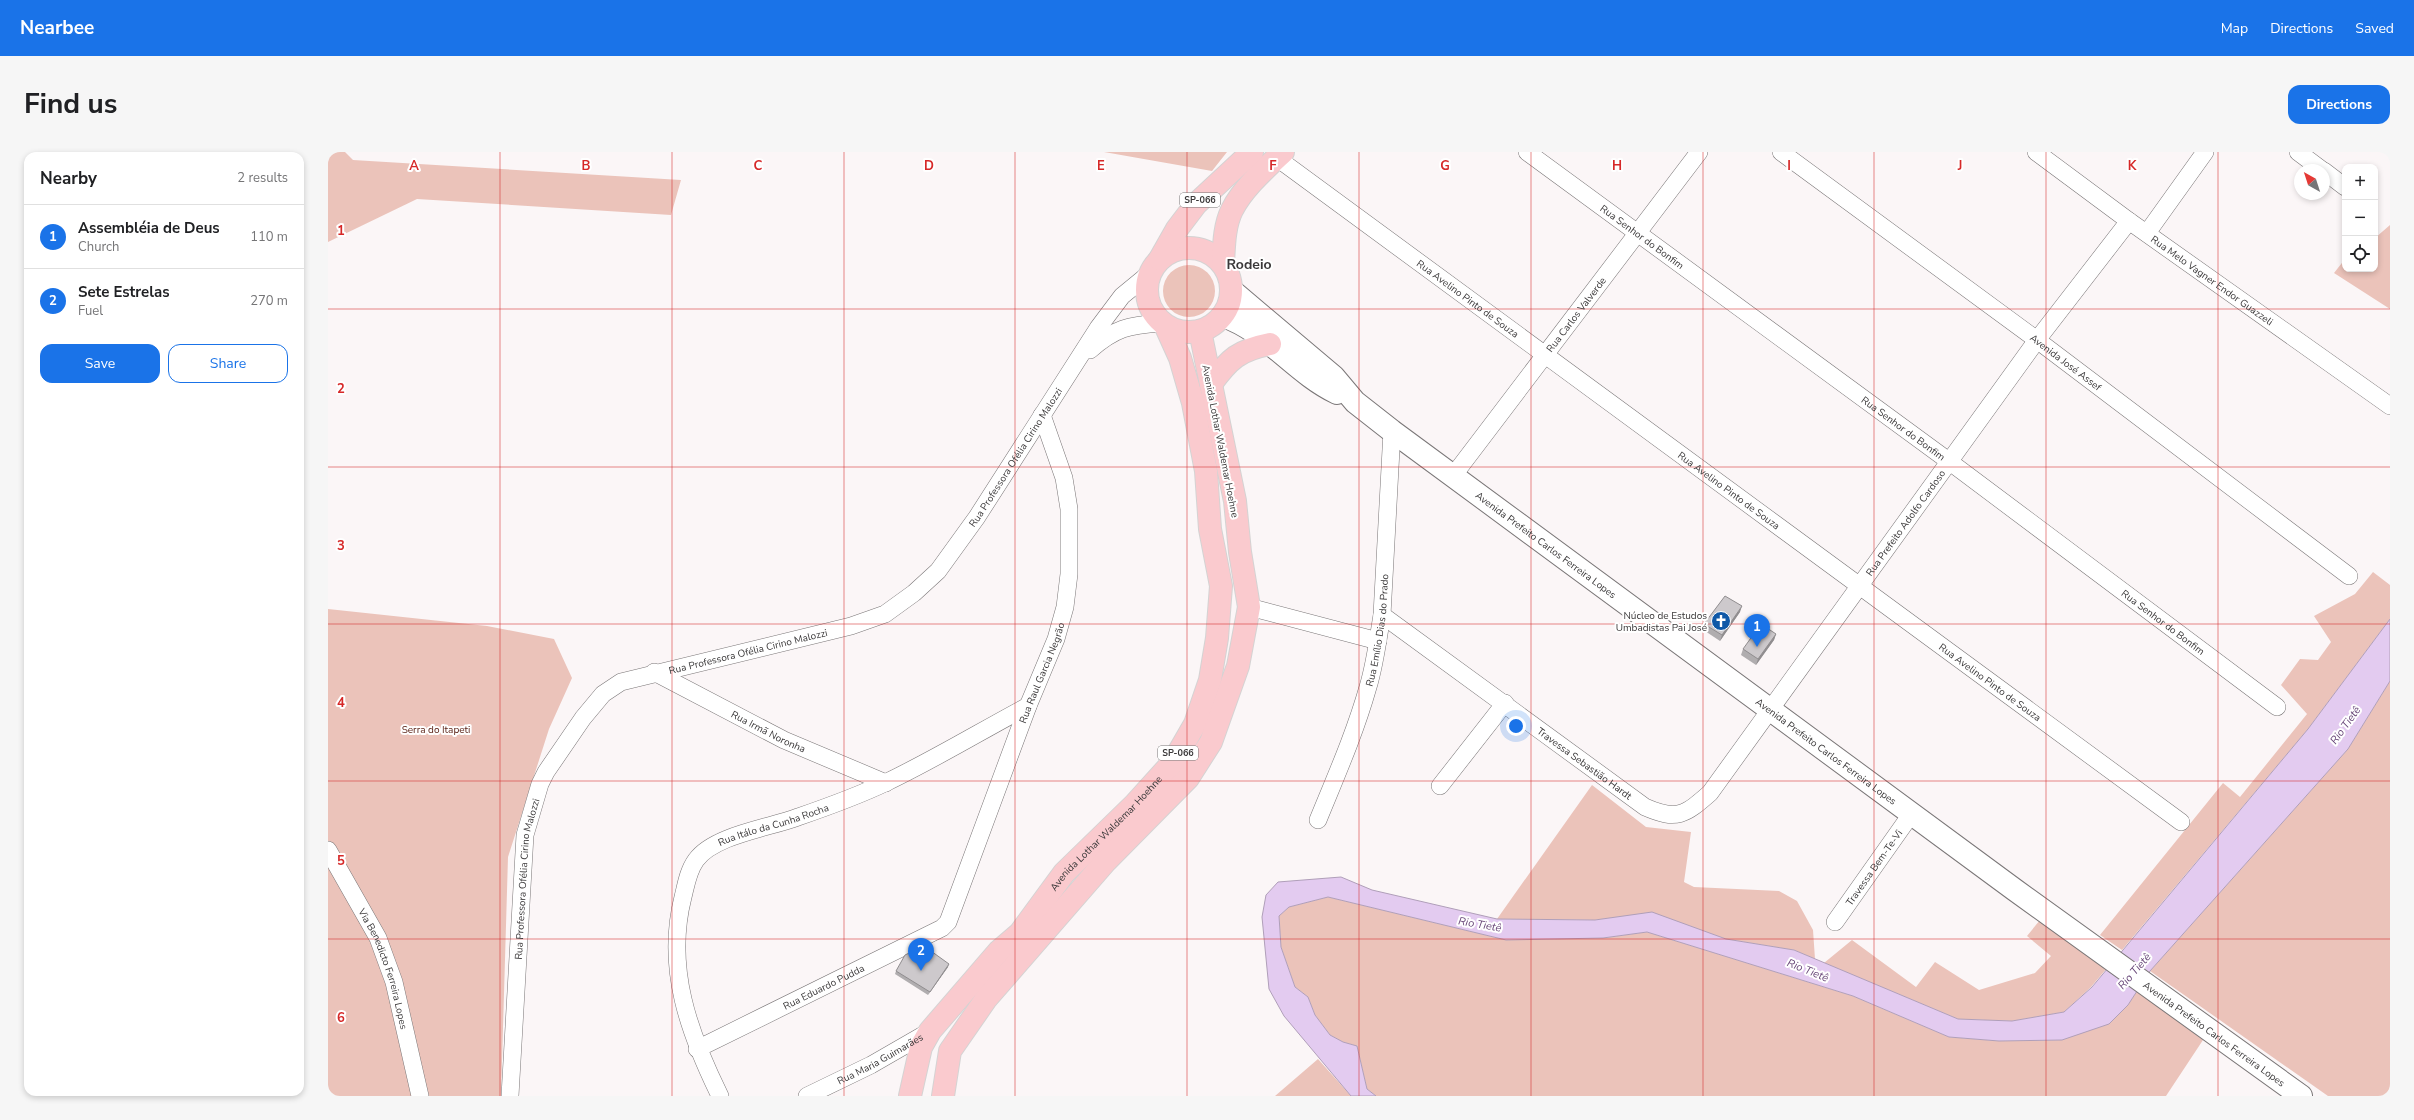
<!DOCTYPE html>
<html lang="en">
<head>
<meta charset="utf-8">
<style>
	:root { --surface:#fff; --page:#f6f6f6; --text:#202124; --muted:#757577; --line:#e0e0e0; --accent:#1a73e8 }
	body { margin:0; font-family:"Nunito Sans",sans-serif; background:var(--page); color:var(--text) }
	.controls { position:absolute; right:12px; top:12px; display:grid; overflow:hidden; border-radius:8px; box-shadow:0 2px 6px #0003 }
	.controls button { width:36px; height:36px; display:grid; place-items:center; padding:0; border:0; border-bottom:1px solid var(--line); background:var(--surface); color:var(--text); font:20px sans-serif }
	.compass { position:absolute; left:1966px; top:12px; width:36px; height:36px; border-radius:50%; background:var(--surface); box-shadow:0 2px 6px #0003; rotate:321deg }
	.you { position:absolute; left:1188px; top:574px; width:14px; height:14px; margin:-10px; border:3px solid #fff; border-radius:50%; background:#1a73e8; box-shadow:0 0 0 6px #1a73e833 }
	.badge { display:grid; place-items:center; width:26px; height:26px; border-radius:50%; background:var(--accent); color:#fff; font-size:13px; font-weight:700 }
	.pin { position:absolute; translate:-50% -33px; filter:drop-shadow(0 1px 2px #0008) }
	.pin::after { content:''; position:absolute; top:21px; width:14px; height:12px; background:inherit; clip-path:polygon(0 0,100% 0,50% 100%) }
	.list { margin:0; padding:0; list-style:none }
	h2 { display:flex; justify-content:space-between; align-items:center; height:52px; margin:0; padding:0 16px; font-size:17px }
	h2 small { font-size:13px; font-weight:400; color:var(--muted) }
	.list li { display:grid; grid-template-columns:26px 1fr auto; gap:12px; align-items:center; box-sizing:border-box; height:64px; padding:0 16px; border-top:1px solid var(--line) }
	.list b { display:block; font-size:15px; white-space:nowrap }
	.list p { margin:0; font-size:13px; white-space:nowrap; color:var(--muted) }
	.list em { font-size:13px; font-style:normal; color:var(--muted) }
	.actions { display:flex; gap:8px; padding:12px 16px }
	.actions a { flex:1; padding:9px 0; border:1px solid var(--accent); border-radius:12px; text-align:center; font-size:14px; color:var(--accent) }
	.actions .main { background:var(--accent); color:#fff }
	.icon { flex:none; width:22px; height:22px; fill:none; stroke:currentColor; stroke-width:2; stroke-linecap:round; stroke-linejoin:round }
	.map { position:relative; flex:none; width:2062px; height:944px; overflow:hidden; border-radius:12px }
	header { display:flex; align-items:center; gap:24px; box-sizing:border-box; height:56px; padding:0 20px; background:var(--accent); color:#fff }
	header strong { font-size:19px }
	nav { display:flex; gap:22px; margin-inline-start:auto; font-size:14px }
	.intro { display:flex; align-items:center; justify-content:space-between; box-sizing:border-box; height:96px; padding:0 24px }
	h1 { margin:0; font-size:28px }
	.button { padding:10px 18px; border-radius:12px; background:var(--accent); color:#fff; font-size:14px; font-weight:700 }
	main { display:flex; gap:24px; padding:0 24px }
	aside { flex:1; background:var(--surface); border-radius:12px; box-shadow:0 2px 6px #0003 }
	.map>svg:first-child { display:block }
	.green { fill:#ebc3ba }
	.water { fill:#e3cbf0; stroke:#b09fb9 }
	.lines { fill:none; stroke-linecap:round; stroke-linejoin:round }
	.minor-casing { stroke:#7a7677; stroke-width:18 }
	.secondary-casing { stroke:#7a7677; stroke-width:24 }
	.primary-casing { stroke:#d4d3d3; stroke-width:24 }
	.minor { stroke:#fff; stroke-width:17 }
	.secondary { stroke:#fff; stroke-width:22 }
	.primary { stroke:#facace; stroke-width:22 }
	.wall { fill:#b0adaf }
	.shaded-wall { fill:#908d8f }
	.building { fill:#cdc9cc; stroke:#908d8f }
	.grid { fill:none; stroke:#d62828; stroke-width:1; stroke-opacity:0.55 }
	.labels { text-anchor:middle; stroke-width:4; stroke-linejoin:round; paint-order:stroke }
	.shield { fill:#fff; stroke:#757474; stroke-width:1 }
	.shield-label { font-size:9px; font-weight:bold; fill:#3a3839 }
	.street-label { font-size:10px; fill:#3a3839; stroke:#fff }
	.poi-label { font-size:10px; fill:#3a3839; stroke:#fff; text-anchor:end }
	.park-label { font-size:10px; fill:#5b2317; stroke:#fff }
	.water-label { font-size:11px; font-style:italic; fill:#684778; stroke:#fff }
	.district-label { font-size:14px; font-weight:bold; fill:#3a3839; stroke:#fff }
	.grid-label { font-size:13px; text-anchor:middle; font-weight:bold; fill:#d62828; stroke:#fff; stroke-width:4; stroke-linejoin:round; paint-order:stroke }
</style>
</head>
<body>
<header>
<strong>Nearbee</strong>
<nav><a>Map</a><a>Directions</a><a>Saved</a></nav>
</header>
<div class="intro"><h1>Find us</h1><a class="button">Directions</a></div>
<main>
<aside>
<h2>Nearby<small>2 results</small></h2>
<ul class="list">
<li><span class="badge">1</span><div><b>Assembléia de Deus</b><p>Church</p></div><em>110 m</em></li>
<li><span class="badge">2</span><div><b>Sete Estrelas</b><p>Fuel</p></div><em>270 m</em></li>
</ul>
<div class="actions"><a class="main">Save</a><a>Share</a></div>
</aside>
<div class="map">
<svg width="2062" height="944" viewBox="0 0 2062 944">
	<rect width="100%" height="100%" fill="#fbf6f7"/>
	<path class="green" d="M 0,0 L 17,0 L 25,8 L 353,28 L 343,63 L 89,47 L 0,90 Z
		M 776,0 L 899,0 L 884,19 Z
		M 2062,73 L 2062,157 L 2006,121 L 2017,107 L 2017,117 L 2047,117 L 2047,86 Z
		M835 139a26 26 0 1 1 52 0a26 26 0 1 1-52 0Z
		M 2045,420 L 2062,433 L 2062,467 L 1980,577 L 1794,798 L 1772,783 L 1895,631 L 1912,645 L 1979,562 L 1953,533 L 1972,507 L 1990,508 L 2003,490 L 1986,464 L 2027,442 Z
		M 0,457 L 159,474 L 226,487 L 244,526 L 221,577 L 180,705 L 173,944 L 0,944 Z
		M 2062,529 L 2062,944 L 2000,944 L 1822,819 L 2020,597 Z
		M 1264,633 L 1318,675 L 1363,680 L 1356,730 L 1366,735 L 1451,739 L 1469,749 L 1485,778 L 1487,807 L 1466,798 L 1398,787 L 1324,761 L 1267,768 L 1169,767 Z
		M 1000,745 L 1178,788 L 1275,786 L 1319,780 L 1525,844 L 1621,885 L 1671,889 L 1734,888 L 1800,853 L 1809,838 L 1875,888 L 1838,944 L 1048,944 L 1039,937 L 1029,894 L 1015,890 L 1002,883 L 987,863 L 980,845 L 967,835 L 953,795 L 951,764 L 961,755 Z
		M 1712,768 L 1779,816 L 1763,835 L 1736,860 L 1684,869 L 1630,867 L 1496,811 L 1524,788 L 1588,835 L 1607,810 L 1651,838 L 1707,821 L 1723,804 L 1699,784 Z
		M 990,907 L 1023,944 L 947,944 Z"/>
	<path class="water" d="M 2062,467 L 2062,529 L 2020,597 L 1822,819 L 1800,853 L 1781,872 L 1734,888 L 1671,889 L 1621,885 L 1525,844 L 1319,780 L 1275,786 L 1178,788 L 1000,745 L 961,755 L 951,764 L 953,795 L 967,835 L 980,845 L 987,863 L 1002,883 L 1015,890 L 1029,894 L 1039,937 L 1048,944 L 1023,944 L 956,864 L 941,837 L 934,765 L 938,743 L 950,730 L 1013,725 L 1044,738 L 1169,767 L 1267,768 L 1324,760 L 1398,787 L 1466,798 L 1630,867 L 1684,869 L 1736,860 L 1764,835 L 1980,577 Z"/>
	<g class="lines">
		<defs>
			<g id="minor">
				<path id="s1" d="M 1199,0 L 1622,310 L 1949,555"/>
				<path id="s2" d="M 1453,0 L 1709,188 L 2021,424"/>
				<path id="s3" d="M 1708,0 L 1801,69 L 2062,254"/>
				<path d="M 1970,0 L 1994,18"/>
				<path id="s4" d="M 949,6 L 1853,670"/>
				<path d="M 1996,19 L 2017,35"/>
				<path d="M 1819,81 L 1877,0"/>
				<path d="M 762,198 C 787,176 801,173 833,171"/>
				<path id="s5" d="M 1125,324 L 1371,0"/>
				<path d="M 921,455 L 1050,489"/>
				<path id="s6" d="M 1054,463 L 1317,655 C 1349,669 1357,663 1382,641 L 1709,188 L 1801,69"/>
				<path id="s7" d="M 326,520 L 456,588 L 558,631"/>
				<path d="M 1112,634 L 1177,551"/>
				<path id="s8" d="M 990,668 C 1008,624 1027,581 1040,535 C 1047,512 1050,487 1054,463 L 1064,279"/>
				<path id="s9" d="M 0,698 L 50,786 L 66,830 L 92,944"/>
				<path id="s10" d="M 1507,770 L 1584,661"/>
				<path id="s11" d="M 369,897 L 614,776 L 620,770 L 700,554 L 728,487 L 737,455 L 741,422 L 741,357 L 736,326 L 714,263"/>
				<path id="s12" d="M 182,944 L 197,683 L 212,632 L 218,620 L 255,566 L 275,542 L 293,530 L 523,474 L 557,462 L 586,441 L 610,419 L 649,365 L 770,176 L 794,144 L 822,121"/>
				<path id="s13" d="M 392,944 C 361,881 337,816 355,745 C 358,733 360,719 368,708 C 386,683 441,676 470,665 C 499,655 530,644 559,630 C 607,607 653,579 700,554"/>
				<path id="s14" d="M 479,944 L 543,913 L 602,879"/>
			</g>
			<g id="secondary">
				<path id="s15" d="M 903,138 L 1006,225 L 1027,250 L 1064,279 L 1687,738 L 1973,944"/>
				<path d="M 895,164 C 939,179 967,221 1009,241"/>
			</g>
			<g id="primary">
				<circle cx="861" cy="138" r="42"/>
				<path d="M 832,107 L 849,77 L 868,52 L 924,0"/>
				<path d="M 895,112 C 896,95 896,74 904,58 C 915,36 938,16 955,0"/>
				<path d="M 883,232 C 901,207 911,198 942,192"/>
				<path id="s16" d="M 582,944 L 593,895 L 602,879 L 671,799 L 692,781 L 736,721 L 807,652 L 845,610 L 867,572 L 882,528 L 889,486 L 893,434 L 882,377 L 878,319 L 865,251 L 852,206 L 838,175"/>
				<path d="M 615,944 L 622,899 L 658,847 L 778,709 L 860,626 L 883,590 L 910,514 L 921,455 L 912,400 L 907,349 L 872,179"/>
			</g>
		</defs>
		<use href="#minor" class="minor-casing"/>
		<use href="#secondary" class="secondary-casing"/>
		<use href="#primary" class="primary-casing"/>
		<use href="#minor" class="minor"/>
		<use href="#secondary" class="secondary"/>
		<use href="#primary" class="primary"/>
	</g>
	<path class="wall" d="M 1412,460 L 1392,489 L 1374,477 L 1376,472 Z
		M 1448,482 L 1446,488 L 1428,513 L 1413,503 L 1415,497 Z
		M 620,815 L 600,843 L 567,822 L 568,819 Z"/>
	<path class="shaded-wall" d="M 1414,454 L 1412,460 L 1392,489 L 1394,483 Z
		M 1448,482 L 1446,488 L 1428,513 L 1430,507 Z
		M 621,812 L 620,815 L 600,843 L 602,840 Z"/>
	<path class="building" d="M 1397,444 L 1414,454 L 1394,483 L 1376,472 Z
		M 1433,472 L 1448,482 L 1430,507 L 1415,497 Z
		M 596,794 L 621,812 L 602,840 L 568,819 L 577,803 Z"/>
	<path class="grid" d="M 172,0 L 172,944M 344,0 L 344,944M 516,0 L 516,944M 687,0 L 687,944M 859,0 L 859,944M 1031,0 L 1031,944M 1203,0 L 1203,944M 1375,0 L 1375,944M 1546,0 L 1546,944M 1718,0 L 1718,944M 1890,0 L 1890,944M 0,157 L 2062,157M 0,315 L 2062,315M 0,472 L 2062,472M 0,629 L 2062,629M 0,787 L 2062,787"/>
	<defs>
		<symbol id="church-disc" viewBox="-11 -11 22 22"><circle r="9.5" fill="#0f58a7" stroke="#fff"/><path d="M-1.2-6h2.4v3.5h3.3v2.4h-3.3V6h-2.4V-.1h-3.3v-2.4h3.3Z" fill="#fff"/></symbol>
	</defs>
	<g fill-rule="evenodd">
		<use href="#church-disc" x="1382" y="458" width="22" height="22"/>
	</g>
	<g class="labels">
		<g class="shield">
			<rect x="852" y="41" width="40" height="14" rx="3"/>
			<rect x="830" y="594" width="40" height="14" rx="3"/>
		</g>
		<g class="shield-label">
			<text x="872" y="51">SP-066</text>
			<text x="850" y="604">SP-066</text>
		</g>
		<g class="street-label">
			<text dy="4" stroke="none"><textPath href="#s1" startOffset="143">Rua Senhor do Bonfim</textPath></text>
			<text dy="4" stroke="none"><textPath href="#s3" startOffset="218">Rua Melo Vagner Endor Guazzeli</textPath></text>
			<text dy="4" stroke="none"><textPath href="#s4" startOffset="237">Rua Avelino Pinto de Souza</textPath></text>
			<text dy="4" stroke="none"><textPath href="#s5" startOffset="203">Rua Carlos Valverde</textPath></text>
			<text dy="4" stroke="none"><textPath href="#s2" startOffset="354">Avenida José Assef</textPath></text>
			<text dy="4" stroke="none"><textPath href="#s1" startOffset="467">Rua Senhor do Bonfim</textPath></text>
			<text transform="translate(893 289) rotate(79)" y="4">Avenida Lothar Waldemar Hoehne</text>
			<text dy="4" stroke="none"><textPath href="#s12" startOffset="925">Rua Professora Ofélia Cirino Malozzi</textPath></text>
			<text dy="4" stroke="none"><textPath href="#s4" startOffset="561">Rua Avelino Pinto de Souza</textPath></text>
			<text dy="4" stroke="none"><textPath href="#s6" startOffset="732">Rua Prefeito Adolfo Cardoso</textPath></text>
			<text dy="4" stroke="none"><textPath href="#s15" startOffset="406">Avenida Prefeito Carlos Ferreira Lopes</textPath></text>
			<text dy="4" stroke="none"><textPath href="#s1" startOffset="791">Rua Senhor do Bonfim</textPath></text>
			<text dy="4" stroke="none"><textPath href="#s8" startOffset="200">Rua Emílio Dias do Prado</textPath></text>
			<text dy="4" stroke="none"><textPath href="#s12" startOffset="577">Rua Professora Ofélia Cirino Malozzi</textPath></text>
			<text dy="4" stroke="none"><textPath href="#s11" startOffset="548">Rua Raul Garcia Negrão</textPath></text>
			<text dy="4" stroke="none"><textPath href="#s4" startOffset="885">Rua Avelino Pinto de Souza</textPath></text>
			<text dy="4" stroke="none"><textPath href="#s7" startOffset="129">Rua Irmã Noronha</textPath></text>
			<text dy="4" stroke="none"><textPath href="#s15" startOffset="754">Avenida Prefeito Carlos Ferreira Lopes</textPath></text>
			<text dy="4" stroke="none"><textPath href="#s6" startOffset="251">Travessa Sebastião Hardt</textPath></text>
			<text dy="4" stroke="none"><textPath href="#s13" startOffset="333">Rua Itálo da Cunha Rocha</textPath></text>
			<text dy="4" stroke="none"><textPath href="#s16" startOffset="334">Avenida Lothar Waldemar Hoehne</textPath></text>
			<text dy="4" stroke="none"><textPath href="#s10" startOffset="67">Travessa Bem-Te-Vi</textPath></text>
			<text dy="4" stroke="none"><textPath href="#s12" startOffset="218">Rua Professora Ofélia Cirino Malozzi</textPath></text>
			<text dy="4" stroke="none"><textPath href="#s9" startOffset="132">Via Benedicto Ferreira Lopes</textPath></text>
			<text dy="4" stroke="none"><textPath href="#s11" startOffset="141">Rua Eduardo Pudda</textPath></text>
			<text dy="4" stroke="none"><textPath href="#s15" startOffset="1234">Avenida Prefeito Carlos Ferreira Lopes</textPath></text>
			<text dy="4" stroke="none"><textPath href="#s14" startOffset="82">Rua Maria Guimarães</textPath></text>
		</g>
		<g class="poi-label">
			<text x="1379" y="467">Núcleo de Estudos<tspan x="1379" dy="12">Umbadistas Pai José</tspan></text>
		</g>
		<g class="park-label">
			<text x="108" y="581">Serra do Itapeti</text>
		</g>
		<g class="water-label">
			<text transform="translate(2017 573) rotate(-54)" y="4">Rio Tietê</text>
			<text transform="translate(1152 772) rotate(10)" y="4">Rio Tietê</text>
			<text transform="translate(1480 818) rotate(22)" y="4">Rio Tietê</text>
			<text transform="translate(1806 819) rotate(-49)" y="4">Rio Tietê</text>
		</g>
		<g class="district-label">
			<text x="921" y="117">Rodeio</text>
		</g>
	</g>
	<g class="grid-label">
		<text x="86" y="18">A</text>
		<text x="258" y="18">B</text>
		<text x="430" y="18">C</text>
		<text x="601" y="18">D</text>
		<text x="773" y="18">E</text>
		<text x="945" y="18">F</text>
		<text x="1117" y="18">G</text>
		<text x="1289" y="18">H</text>
		<text x="1461" y="18">I</text>
		<text x="1632" y="18">J</text>
		<text x="1804" y="18">K</text>
		<text x="13" y="83">1</text>
		<text x="13" y="241">2</text>
		<text x="13" y="398">3</text>
		<text x="13" y="555">4</text>
		<text x="13" y="713">5</text>
		<text x="13" y="870">6</text>
	</g>
</svg>
<div class="controls">
<button>+</button>
<button>−</button>
<button><svg class="icon" aria-label="locate" viewBox="0 0 24 24"><circle cx="12" cy="12" r="6"/><path d="M12 2v4M12 18v4M2 12h4M18 12h4"/></svg></button>
</div>
<svg class="compass" viewBox="-18 -18 36 36"><path d="M0-13l5 13h-10z" fill="#e53935"/><path d="M0 13l5-13h-10z" fill="#757577"/></svg>
<div class="you"></div>
<div class="pin badge" style="left:1429px;top:495px">1</div>
<div class="pin badge" style="left:593px;top:819px">2</div>
</div>
</main>
</body>
</html>
